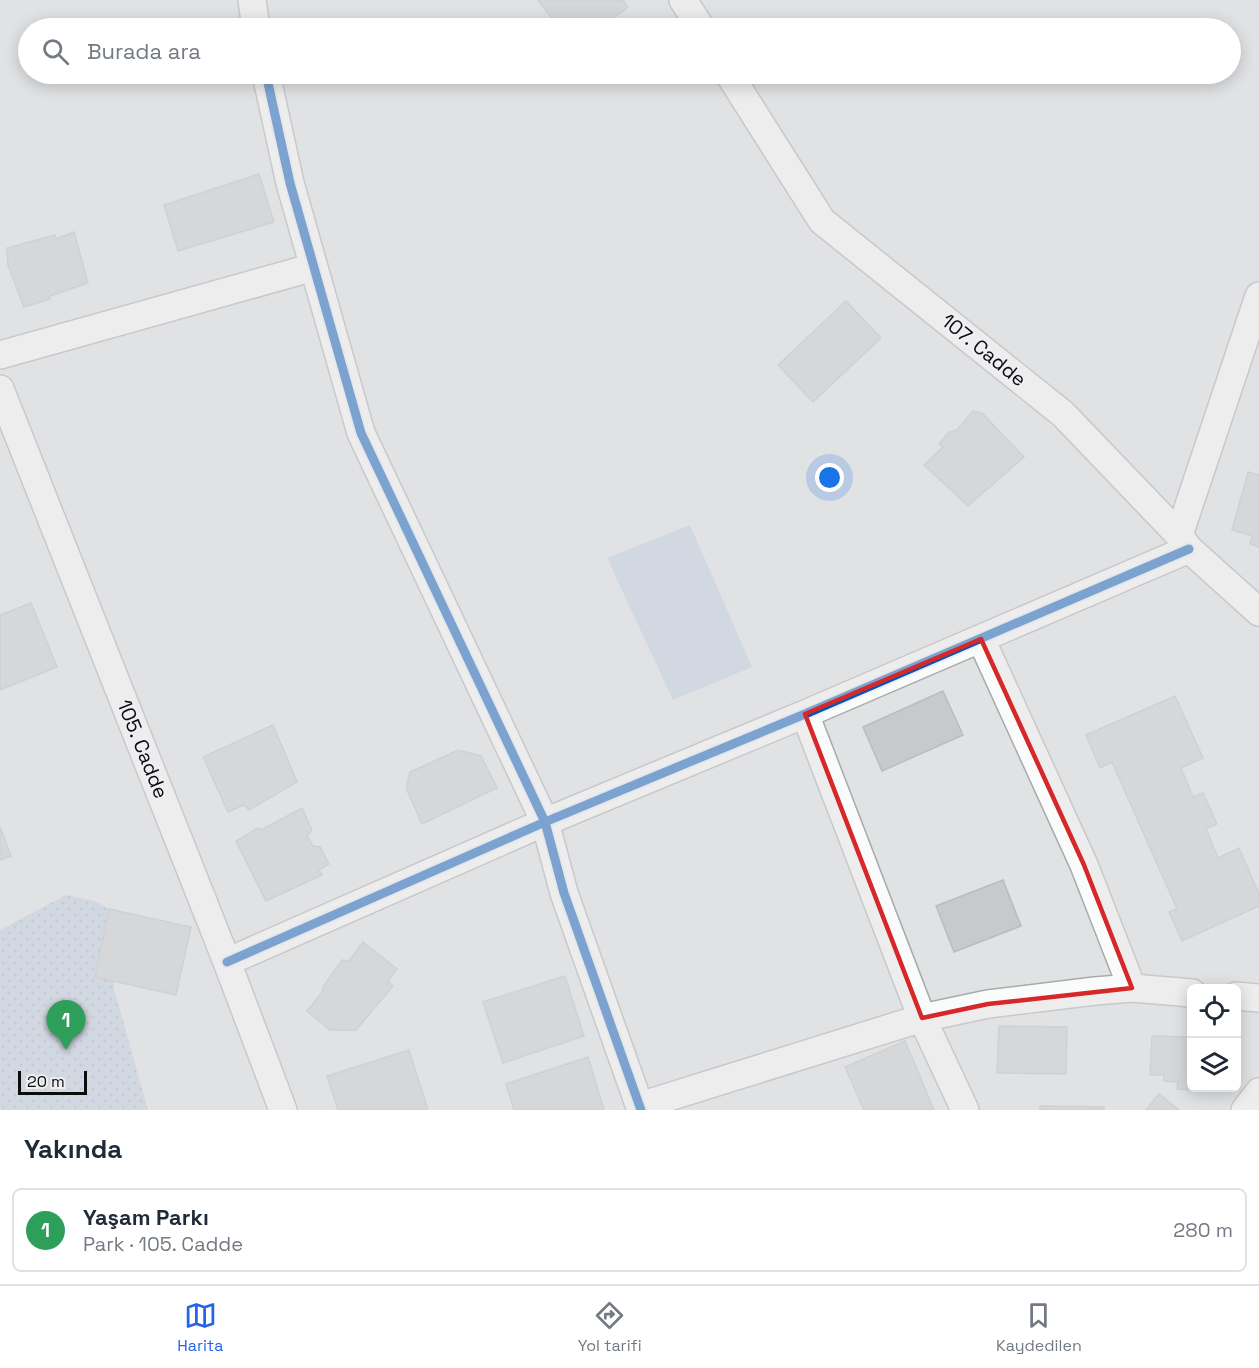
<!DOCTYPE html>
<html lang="tr">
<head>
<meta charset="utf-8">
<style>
	:root { --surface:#fff; --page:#f6f6f7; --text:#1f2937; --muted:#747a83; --line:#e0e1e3; --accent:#2563eb }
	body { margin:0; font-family:"Space Grotesk",sans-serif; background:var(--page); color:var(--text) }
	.controls { position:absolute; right:18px; bottom:18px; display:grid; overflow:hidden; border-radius:9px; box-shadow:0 3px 15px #0003 }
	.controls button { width:54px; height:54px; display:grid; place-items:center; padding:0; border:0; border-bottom:2px solid var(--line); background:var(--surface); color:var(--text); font:30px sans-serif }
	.scale { position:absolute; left:18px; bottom:15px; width:69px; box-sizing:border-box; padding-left:6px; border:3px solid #0c0c0d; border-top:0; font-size:16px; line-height:21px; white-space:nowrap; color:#0c0c0d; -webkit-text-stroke:4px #edeff2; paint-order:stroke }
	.you { position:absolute; left:830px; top:478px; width:21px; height:21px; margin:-15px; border:4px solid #fff; border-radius:50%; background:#1a73e8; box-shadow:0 0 0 9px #1a73e833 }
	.badge { display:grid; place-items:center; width:39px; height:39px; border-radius:50%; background:var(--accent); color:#fff; font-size:20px; font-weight:700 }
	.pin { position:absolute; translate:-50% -50px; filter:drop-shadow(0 2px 3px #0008) }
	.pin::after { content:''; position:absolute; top:32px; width:21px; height:18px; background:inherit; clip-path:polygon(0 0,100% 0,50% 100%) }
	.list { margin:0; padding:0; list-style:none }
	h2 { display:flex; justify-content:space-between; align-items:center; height:78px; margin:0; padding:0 24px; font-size:26px }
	h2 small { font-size:20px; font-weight:400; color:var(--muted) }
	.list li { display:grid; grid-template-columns:39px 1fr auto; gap:18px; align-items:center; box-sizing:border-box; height:84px; margin:0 12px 12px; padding:0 12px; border:2px solid var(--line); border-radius:9px }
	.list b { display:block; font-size:22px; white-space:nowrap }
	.list p { margin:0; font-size:20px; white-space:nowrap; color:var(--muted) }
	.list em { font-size:20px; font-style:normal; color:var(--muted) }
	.icon { flex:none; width:33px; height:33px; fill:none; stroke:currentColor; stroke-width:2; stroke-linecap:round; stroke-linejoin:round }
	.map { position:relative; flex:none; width:1259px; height:1110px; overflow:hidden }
	.search { position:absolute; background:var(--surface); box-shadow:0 3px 15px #0003; left:18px; right:18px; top:18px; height:66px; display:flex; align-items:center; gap:15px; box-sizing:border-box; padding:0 21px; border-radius:33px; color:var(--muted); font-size:22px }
	.sheet { height:174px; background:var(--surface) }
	nav { display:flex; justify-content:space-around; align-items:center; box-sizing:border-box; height:84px; border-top:2px solid var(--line); background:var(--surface); font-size:16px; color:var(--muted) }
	nav a { display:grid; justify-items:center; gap:3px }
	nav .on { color:var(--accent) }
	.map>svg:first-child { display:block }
	.park { fill:url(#park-dots) }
	.pitch { fill:#bfcddd }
	.building { fill:#c8c9ca; stroke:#bbbcbd; stroke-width:1.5 }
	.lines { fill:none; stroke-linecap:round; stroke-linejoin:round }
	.minor-casing { stroke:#aaaaac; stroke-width:30 }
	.minor { stroke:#fafbfb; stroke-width:27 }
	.cycleway-casing { stroke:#edeff2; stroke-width:13 }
	.cycleway { stroke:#0057b8; stroke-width:9 }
	.marked { fill:none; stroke:#d62828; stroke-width:4.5; stroke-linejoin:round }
	.labels { text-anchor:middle; stroke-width:5; stroke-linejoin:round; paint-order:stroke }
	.street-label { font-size:20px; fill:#0c0c0d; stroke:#edeff2 }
</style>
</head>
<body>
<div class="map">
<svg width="1259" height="1110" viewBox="0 0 1259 1110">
	<defs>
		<pattern id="park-dots" width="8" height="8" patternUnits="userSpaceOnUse" patternTransform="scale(1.5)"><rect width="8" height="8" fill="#bfcddd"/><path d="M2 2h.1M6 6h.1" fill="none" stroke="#a3afbc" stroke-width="1.8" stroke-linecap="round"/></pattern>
	</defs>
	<rect width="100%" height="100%" fill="#e1e2e4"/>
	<path class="park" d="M 66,895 L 94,901 L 109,909 L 114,989 L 148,1110 L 0,1110 L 0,930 Z"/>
	<path class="pitch" d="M 690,525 L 752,667 L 673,700 L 607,558 Z"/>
	<path class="building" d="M 538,0 L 623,0 L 628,7 L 600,28 L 559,28 Z
		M 259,174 L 274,222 L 178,251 L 164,205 Z
		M 74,232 L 88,283 L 50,296 L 50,299 L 24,307 L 8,265 L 7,248 L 55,235 L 56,239 Z
		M 846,301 L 881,338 L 813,402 L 778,365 Z
		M 973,411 L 982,413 L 1024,457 L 968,506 L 924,465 L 943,447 L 939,444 L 949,432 L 957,430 Z
		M 1248,472 L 1259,475 L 1259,547 L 1250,544 L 1252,536 L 1232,530 Z
		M 31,603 L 57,667 L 0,690 L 0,615 Z
		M 943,691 L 963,735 L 882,771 L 863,727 Z
		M 1175,696 L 1203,758 L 1181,768 L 1193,797 L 1203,793 L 1217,824 L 1206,829 L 1218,858 L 1239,848 L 1259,894 L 1259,906 L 1182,941 L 1169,912 L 1177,909 L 1112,762 L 1100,768 L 1086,735 Z
		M 273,725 L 297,782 L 249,810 L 244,805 L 228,812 L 203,757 Z
		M 458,750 L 481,756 L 497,788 L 422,824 L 406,788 L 410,772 Z
		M 302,808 L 312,830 L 307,836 L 313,846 L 320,847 L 329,864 L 319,870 L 322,875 L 266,901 L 236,841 L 258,828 L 261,830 Z
		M 0,827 L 11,856 L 0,860 Z
		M 1003,880 L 1021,926 L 954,952 L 936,906 Z
		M 109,909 L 191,927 L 176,995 L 95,977 Z
		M 363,942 L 397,969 L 388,981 L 393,986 L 356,1030 L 330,1030 L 307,1011 L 323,991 L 323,987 L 342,960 L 349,961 Z
		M 565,976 L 584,1036 L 503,1063 L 483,1002 Z
		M 999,1026 L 1067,1027 L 1066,1074 L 997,1073 Z
		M 1152,1036 L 1192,1037 L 1192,1088 L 1219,1088 L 1219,1091 L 1177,1089 L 1178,1082 L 1164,1081 L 1164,1075 L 1150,1075 Z
		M 1236,1039 L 1240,1039 L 1239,1071 L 1236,1071 Z
		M 905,1041 L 934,1110 L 864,1110 L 845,1067 Z
		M 409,1050 L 428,1110 L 338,1110 L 327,1076 Z
		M 588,1057 L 604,1110 L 514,1110 L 506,1084 Z
		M 1159,1094 L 1179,1110 L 1146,1110 Z
		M 1040,1106 L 1104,1107 L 1104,1110 L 1040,1110 Z"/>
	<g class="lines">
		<defs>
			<path id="minor" d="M 252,0 L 256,28
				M 683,0 L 701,28
				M 266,74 L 290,183 L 361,433 L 545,822 L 564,893 L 641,1110
				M 729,74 L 822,221 L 1063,414 L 1179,535 L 1189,549 L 1259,612
				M 0,355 L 314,267
				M 0,389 L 227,962 L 283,1110
				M 1179,535 L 1259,296
				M 981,639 L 1084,865 L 1132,988
				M 805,714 L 922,1018 L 965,1110
				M 227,962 L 545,822 L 805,714 L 1189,549
				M 1236,996 L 1259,998
				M 640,1106 L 922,1018 L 988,1004 L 1095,991 L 1132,988 L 1192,993
				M 1245,1110 L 1259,1092"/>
		</defs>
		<use href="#minor" class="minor-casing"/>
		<use href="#minor" class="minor"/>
		<defs>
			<path id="cycleway" d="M 266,74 L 290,183 L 361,433 L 545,822 L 564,893 L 641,1110
				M 227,962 L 545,822 L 805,714 L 1189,549"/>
		</defs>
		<use href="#cycleway" class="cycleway-casing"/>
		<use href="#cycleway" class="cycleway"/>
	</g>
	<path d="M0 0H1259V1110H0ZM 981,639 L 1084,865 L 1132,988 L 988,1004 L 922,1018 L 805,714 Z" fill="#e1e2e4" fill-opacity=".55" fill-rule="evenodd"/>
	<path class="marked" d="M 981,639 L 1084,865 L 1132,988 L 988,1004 L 922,1018 L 805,714 Z"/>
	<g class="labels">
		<g class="street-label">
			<text transform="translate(984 350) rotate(39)" y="7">107. Cadde</text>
			<text transform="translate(143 749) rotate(68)" y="7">105. Cadde</text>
		</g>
	</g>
</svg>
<div class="controls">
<button><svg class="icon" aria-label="locate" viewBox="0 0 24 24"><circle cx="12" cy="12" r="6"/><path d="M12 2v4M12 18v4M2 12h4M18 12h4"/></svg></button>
<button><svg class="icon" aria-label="layers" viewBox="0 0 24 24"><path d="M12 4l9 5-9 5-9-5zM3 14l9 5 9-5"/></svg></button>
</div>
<div class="scale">20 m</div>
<div class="you"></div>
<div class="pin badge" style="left:66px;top:1050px;background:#2e9e5b">1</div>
<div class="search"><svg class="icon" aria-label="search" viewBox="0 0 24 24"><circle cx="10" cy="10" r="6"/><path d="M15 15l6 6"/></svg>Burada ara</div>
</div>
<section class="sheet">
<h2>Yakında<small></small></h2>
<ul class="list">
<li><span class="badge" style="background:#2e9e5b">1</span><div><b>Yaşam Parkı</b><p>Park · 105. Cadde</p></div><em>280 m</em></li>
</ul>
</section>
<nav>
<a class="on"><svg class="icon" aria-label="map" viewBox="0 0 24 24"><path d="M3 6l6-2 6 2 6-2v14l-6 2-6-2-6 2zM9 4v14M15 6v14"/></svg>Harita</a>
<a><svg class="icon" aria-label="directions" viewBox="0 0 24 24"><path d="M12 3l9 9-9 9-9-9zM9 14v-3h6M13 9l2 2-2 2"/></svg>Yol tarifi</a>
<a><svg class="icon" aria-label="saved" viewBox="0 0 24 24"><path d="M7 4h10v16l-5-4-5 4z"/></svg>Kaydedilen</a>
</nav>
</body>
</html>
